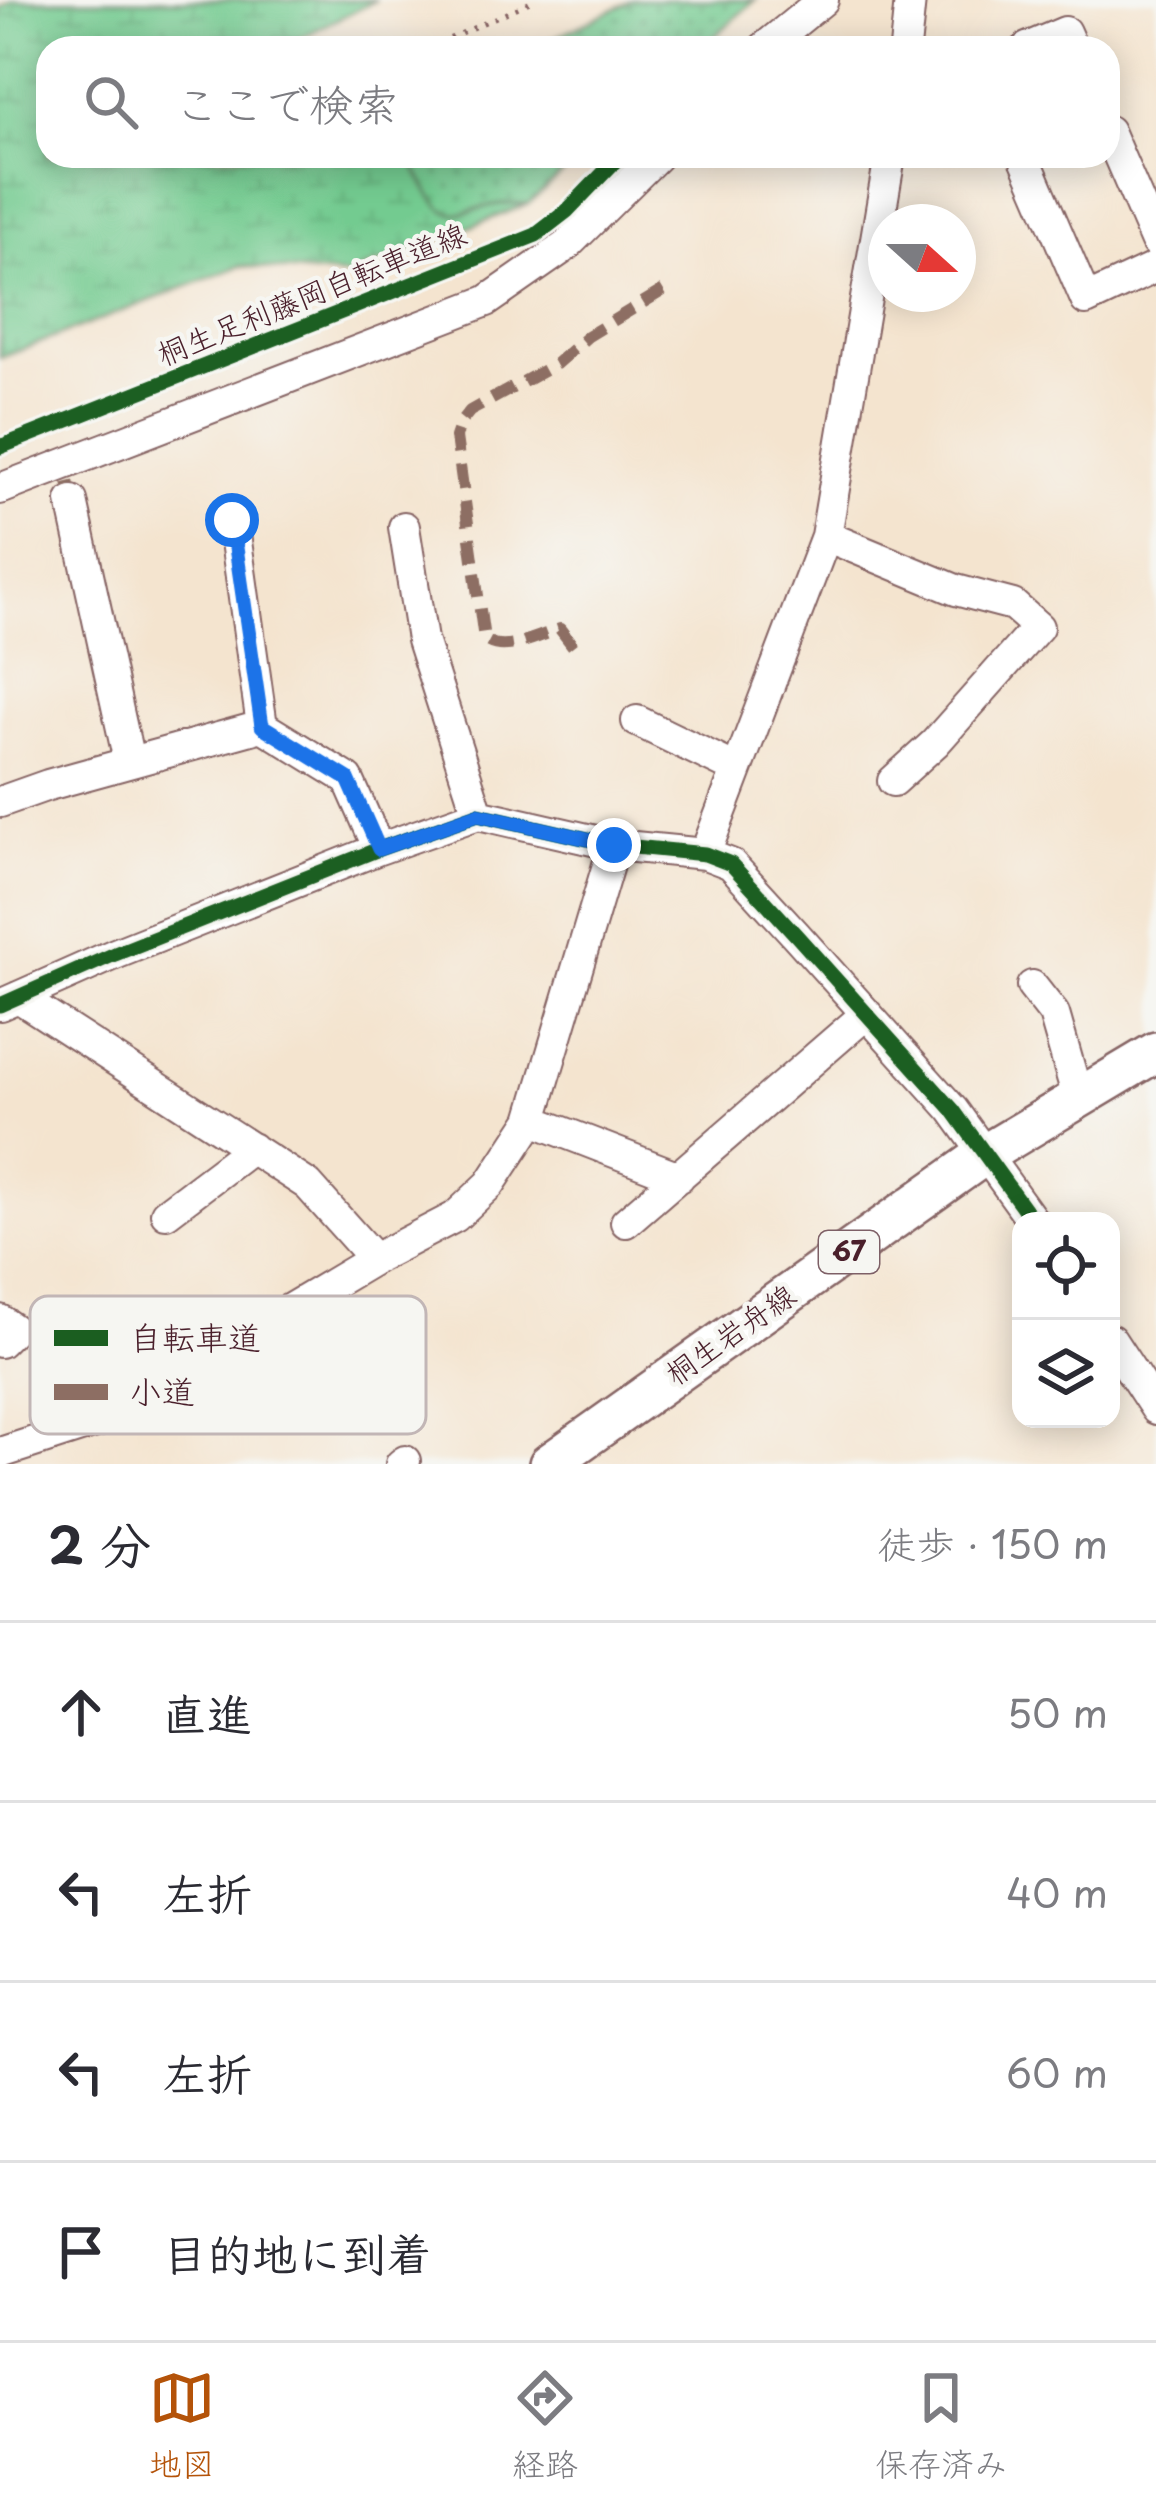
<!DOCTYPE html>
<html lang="ja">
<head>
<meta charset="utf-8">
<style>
	:root { --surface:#fff; --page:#f7f7f7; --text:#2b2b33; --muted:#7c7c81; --line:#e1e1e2; --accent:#b45309 }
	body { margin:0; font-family:"Playpen Sans","Klee One",sans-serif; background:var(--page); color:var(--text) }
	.controls { position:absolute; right:36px; bottom:36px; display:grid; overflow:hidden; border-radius:24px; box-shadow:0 6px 30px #0003 }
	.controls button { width:108px; height:108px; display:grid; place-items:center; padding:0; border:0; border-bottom:3px solid var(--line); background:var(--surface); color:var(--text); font:60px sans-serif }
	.compass { position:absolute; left:868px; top:204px; width:108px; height:108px; border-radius:50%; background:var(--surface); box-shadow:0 6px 30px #0003; rotate:111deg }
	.stop { position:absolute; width:36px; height:36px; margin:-27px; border:9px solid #1a73e8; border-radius:50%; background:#fff }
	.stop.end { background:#1a73e8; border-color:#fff; box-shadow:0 3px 12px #0008 }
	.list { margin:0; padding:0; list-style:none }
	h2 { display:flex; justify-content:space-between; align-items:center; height:156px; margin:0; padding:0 48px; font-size:51px }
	h2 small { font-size:39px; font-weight:400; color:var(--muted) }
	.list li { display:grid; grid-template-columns:78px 1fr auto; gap:36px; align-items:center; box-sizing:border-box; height:180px; padding:0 48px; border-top:3px solid var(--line) }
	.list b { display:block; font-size:45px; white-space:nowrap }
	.list em { font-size:39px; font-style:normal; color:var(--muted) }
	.icon { flex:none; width:66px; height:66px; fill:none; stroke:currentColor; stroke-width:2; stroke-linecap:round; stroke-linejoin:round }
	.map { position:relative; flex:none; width:1156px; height:1464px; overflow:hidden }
	.search { position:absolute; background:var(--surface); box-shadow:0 6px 30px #0003; left:36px; right:36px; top:36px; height:132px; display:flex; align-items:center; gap:30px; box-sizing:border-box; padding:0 42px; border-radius:36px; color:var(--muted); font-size:45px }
	.sheet { height:876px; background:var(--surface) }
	nav { display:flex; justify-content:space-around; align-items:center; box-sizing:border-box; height:168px; border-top:3px solid var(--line); background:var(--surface); font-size:33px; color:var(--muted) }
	nav a { display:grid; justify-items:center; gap:6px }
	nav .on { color:var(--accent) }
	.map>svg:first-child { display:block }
	.grass { fill:url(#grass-dots); stroke:#5e755e; stroke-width:3 }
	.wetland { fill:url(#wetland-marsh); stroke:#5e755e; stroke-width:3 }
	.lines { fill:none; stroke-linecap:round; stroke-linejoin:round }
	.minor-casing { stroke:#866464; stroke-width:34 }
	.major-casing { stroke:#866464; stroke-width:44 }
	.path { stroke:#866464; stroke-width:4.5; stroke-dasharray:3 9; stroke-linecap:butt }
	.minor { stroke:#fff; stroke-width:30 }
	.major { stroke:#fff; stroke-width:39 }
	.quiet { stroke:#8d6e63; stroke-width:12; stroke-dasharray:24 12; stroke-linecap:butt }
	.cycleway-casing { stroke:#f6f6f2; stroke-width:22 }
	.cycleway { stroke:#1b5e20; stroke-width:15 }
	.route { stroke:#1a73e8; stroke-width:15 }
	.labels { text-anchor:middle; stroke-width:9; stroke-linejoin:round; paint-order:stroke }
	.shield { fill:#f6f6f2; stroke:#7e6067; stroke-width:3 }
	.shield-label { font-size:27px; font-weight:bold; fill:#4a1f2b }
	.street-label { font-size:30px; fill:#4a1f2b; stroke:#f6f6f2 }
	.key { fill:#f6f6f2; stroke:#c2b6b6; stroke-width:3 }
	.key-label { font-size:33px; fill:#4a1f2b }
</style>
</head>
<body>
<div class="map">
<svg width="1156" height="1464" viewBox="0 0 1156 1464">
	<defs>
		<pattern id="grass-dots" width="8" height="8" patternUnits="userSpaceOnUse" patternTransform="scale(3)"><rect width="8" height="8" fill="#73cb90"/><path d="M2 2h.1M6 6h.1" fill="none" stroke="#65ae7c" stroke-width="1.8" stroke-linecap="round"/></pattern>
		<pattern id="wetland-marsh" width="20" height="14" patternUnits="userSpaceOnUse" patternTransform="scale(3)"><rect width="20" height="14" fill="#73cb90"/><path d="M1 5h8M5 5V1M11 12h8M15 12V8" fill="none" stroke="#65ae7c"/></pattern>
	</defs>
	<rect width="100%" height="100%" fill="#f6f6f2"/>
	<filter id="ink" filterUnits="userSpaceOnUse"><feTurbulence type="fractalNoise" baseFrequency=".00833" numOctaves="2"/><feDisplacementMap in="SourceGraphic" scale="24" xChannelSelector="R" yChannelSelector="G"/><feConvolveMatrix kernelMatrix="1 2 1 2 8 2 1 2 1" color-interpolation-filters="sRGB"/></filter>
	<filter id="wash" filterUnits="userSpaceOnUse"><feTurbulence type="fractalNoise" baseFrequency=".004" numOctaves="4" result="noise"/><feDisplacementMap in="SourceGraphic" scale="48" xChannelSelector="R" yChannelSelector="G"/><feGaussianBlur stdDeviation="2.7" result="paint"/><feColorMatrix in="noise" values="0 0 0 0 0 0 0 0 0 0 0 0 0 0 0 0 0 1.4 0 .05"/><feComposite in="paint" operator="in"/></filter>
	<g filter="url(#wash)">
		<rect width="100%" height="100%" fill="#f4e4cf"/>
		<path class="grass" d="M 633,0 L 755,0 L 702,48 L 533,48 Z
			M 410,156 L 582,156 L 528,204 C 452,197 454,252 410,156 Z"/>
		<path class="wetland" d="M 13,0 L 376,0 L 280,48 L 48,48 L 48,156 L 410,156 C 454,252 453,197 528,204 L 347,276 L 240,266 L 0,358 L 0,8 Z"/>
	</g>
	<g filter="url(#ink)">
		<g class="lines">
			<defs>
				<path id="minor" d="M 764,48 L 823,0
					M 905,48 L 910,0
					M 1027,48 L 1065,32 L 1072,48
					M 1108,131 L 1156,242
					M 1024,156 L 1086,300 L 1156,267
					M 0,489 L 487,301 L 566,246 L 657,156
					M 72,501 L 129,761
					M 233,520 L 262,726
					M 404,527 L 422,640 L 478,814
					M 826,536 L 956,590 L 1013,605 L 1038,627 L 935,743 L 893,781
					M 637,721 L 736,769
					M 0,802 L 48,785 L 262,726 L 348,779 L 379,849
					M 705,854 L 826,536 L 890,156
					M 1032,986 L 1054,1014 L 1078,1098
					M 0,1005 L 115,954 L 379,849 L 478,814 L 614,845 L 705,854 L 731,864 L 796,935 L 953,1110 L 1033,1221
					M 532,1120 L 679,1177
					M 166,1213 L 252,1148
					M 626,1222 L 865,1015
					M 374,1259 L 455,1217 L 490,1184 L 532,1120 L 614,845
					M 0,1320 L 13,1329 L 0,1342
					M 1111,1340 L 1156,1409
					M 0,1453 L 105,1419 L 374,1259 L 308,1185 L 18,997
					M 401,1464 L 405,1461"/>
				<path id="major" d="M 549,1464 L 987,1153 L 1156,1052"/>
			</defs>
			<use href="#minor" class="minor-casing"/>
			<use href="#major" class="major-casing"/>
			<path class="path" d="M 428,48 L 535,0"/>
			<use href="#minor" class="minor"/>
			<use href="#major" class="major"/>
			<path class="quiet" d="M 68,482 L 69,486
				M 573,646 L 560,629 C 537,636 503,655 484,639 L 456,437 L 461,422 L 470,411 L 556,364 L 588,336 L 672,285"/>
			<defs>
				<path id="cycleway" d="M 0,447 L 536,235 L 567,211 L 620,156
					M 0,1005 L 115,954 L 379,849 L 478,814 L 614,845 L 705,854 L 731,864 L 796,935 L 953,1110 L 1033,1221"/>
			</defs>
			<use href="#cycleway" class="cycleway-casing"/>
			<use href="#cycleway" class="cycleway"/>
		</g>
	</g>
	<g class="lines" filter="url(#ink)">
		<path class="route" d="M 232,520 L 262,726 L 348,779 L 379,849 L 478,814 L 614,845"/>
	</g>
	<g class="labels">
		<rect class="shield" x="819" y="1231" width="60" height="42" rx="9"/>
		<g class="shield-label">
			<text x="849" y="1261">67</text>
		</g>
		<g class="street-label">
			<text transform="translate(312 295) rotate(-22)" y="10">桐生足利藤岡自転車道線</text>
			<text transform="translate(731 1335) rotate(-35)" y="10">桐生岩舟線</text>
		</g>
	</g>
	<rect x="30" y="1296" width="396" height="138" rx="18" class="key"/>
	<rect x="54" y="1330" width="54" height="16" fill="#1b5e20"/>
	<rect x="54" y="1384" width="54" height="16" fill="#8d6e63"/>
	<g class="key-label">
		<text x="129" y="1350">自転車道</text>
		<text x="129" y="1404">小道</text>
	</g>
</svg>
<div class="controls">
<button><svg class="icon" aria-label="locate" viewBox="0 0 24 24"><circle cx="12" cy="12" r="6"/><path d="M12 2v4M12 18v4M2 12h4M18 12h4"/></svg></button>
<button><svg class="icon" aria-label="layers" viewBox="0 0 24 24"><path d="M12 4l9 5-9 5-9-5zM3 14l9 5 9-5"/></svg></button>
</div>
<svg class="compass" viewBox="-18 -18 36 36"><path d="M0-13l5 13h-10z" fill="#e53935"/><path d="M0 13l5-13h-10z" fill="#7c7c81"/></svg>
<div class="stop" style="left:232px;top:520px"></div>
<div class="stop end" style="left:614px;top:845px"></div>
<div class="search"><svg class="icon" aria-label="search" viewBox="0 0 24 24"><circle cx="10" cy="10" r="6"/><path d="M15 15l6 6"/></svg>ここで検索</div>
</div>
<section class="sheet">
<h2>2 分<small>徒歩 · 150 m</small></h2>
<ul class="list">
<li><svg class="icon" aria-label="ahead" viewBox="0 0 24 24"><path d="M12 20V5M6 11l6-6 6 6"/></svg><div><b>直進</b></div><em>50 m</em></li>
<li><svg class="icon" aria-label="left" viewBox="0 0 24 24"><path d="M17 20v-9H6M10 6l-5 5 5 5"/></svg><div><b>左折</b></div><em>40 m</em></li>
<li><svg class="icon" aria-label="left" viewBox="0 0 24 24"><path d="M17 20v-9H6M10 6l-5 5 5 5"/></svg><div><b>左折</b></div><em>60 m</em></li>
<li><svg class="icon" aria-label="arrive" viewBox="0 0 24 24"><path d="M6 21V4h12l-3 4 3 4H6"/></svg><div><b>目的地に到着</b></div></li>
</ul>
</section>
<nav>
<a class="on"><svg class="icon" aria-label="map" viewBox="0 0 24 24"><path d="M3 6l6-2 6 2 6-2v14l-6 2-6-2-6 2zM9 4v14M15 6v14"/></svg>地図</a>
<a><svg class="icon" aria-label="directions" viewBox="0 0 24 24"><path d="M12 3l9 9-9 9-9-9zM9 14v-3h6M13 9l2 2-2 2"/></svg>経路</a>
<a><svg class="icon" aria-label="saved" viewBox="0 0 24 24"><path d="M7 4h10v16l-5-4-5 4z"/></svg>保存済み</a>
</nav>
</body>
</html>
